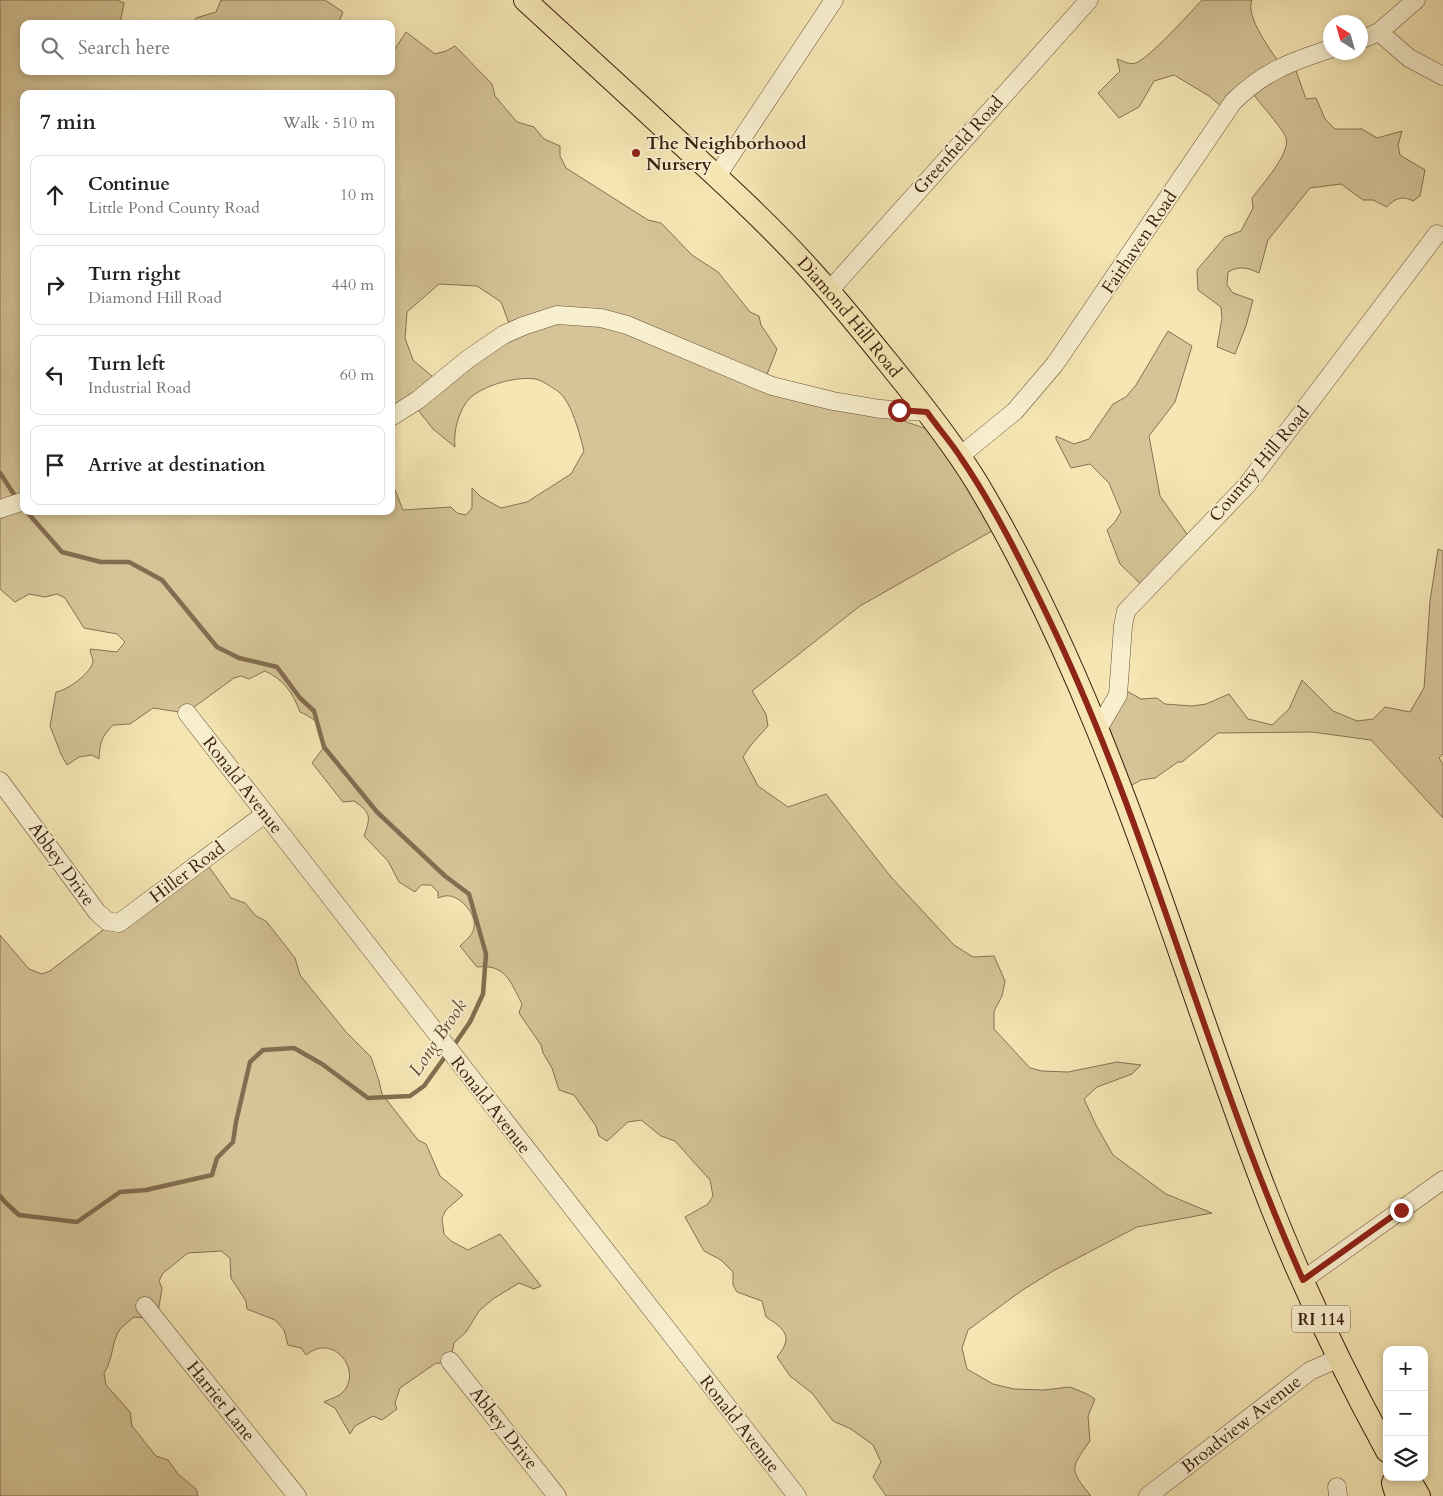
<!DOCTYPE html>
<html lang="en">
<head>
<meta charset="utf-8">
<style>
	:root { --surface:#fff; --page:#f2f2f2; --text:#222; --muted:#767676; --line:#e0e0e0 }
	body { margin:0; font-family:Cardo,serif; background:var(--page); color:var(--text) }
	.controls { position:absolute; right:15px; bottom:15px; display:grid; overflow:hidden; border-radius:10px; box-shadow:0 2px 8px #0003 }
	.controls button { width:45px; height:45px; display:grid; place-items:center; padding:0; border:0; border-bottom:1px solid var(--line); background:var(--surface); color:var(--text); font:25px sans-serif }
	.compass { position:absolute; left:1323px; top:15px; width:45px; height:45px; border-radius:50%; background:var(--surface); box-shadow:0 2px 8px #0003; rotate:323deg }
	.stop { position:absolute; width:15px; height:15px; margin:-11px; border:4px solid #8f2418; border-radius:50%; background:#fff }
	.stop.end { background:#8f2418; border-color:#fff; box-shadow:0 1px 5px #0008 }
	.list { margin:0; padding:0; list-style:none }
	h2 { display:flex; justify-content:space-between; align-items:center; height:65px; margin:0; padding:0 20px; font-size:21px }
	h2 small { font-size:16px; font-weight:400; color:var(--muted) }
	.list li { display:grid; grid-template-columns:32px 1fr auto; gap:15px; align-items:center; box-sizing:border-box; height:80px; margin:0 10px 10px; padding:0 10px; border:1px solid var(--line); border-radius:10px }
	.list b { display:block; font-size:19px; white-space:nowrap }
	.list p { margin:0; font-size:16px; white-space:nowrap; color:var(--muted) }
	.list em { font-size:16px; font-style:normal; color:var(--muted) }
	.icon { flex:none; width:28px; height:28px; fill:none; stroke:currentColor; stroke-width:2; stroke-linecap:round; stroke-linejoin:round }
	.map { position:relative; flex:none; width:1443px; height:1496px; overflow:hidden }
	.search { position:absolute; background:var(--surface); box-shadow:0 2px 8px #0003; left:20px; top:20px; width:375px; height:55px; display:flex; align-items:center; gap:12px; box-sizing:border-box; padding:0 18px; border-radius:10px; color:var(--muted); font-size:19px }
	.panel { position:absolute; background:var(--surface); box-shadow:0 2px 8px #0003; left:20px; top:90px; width:375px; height:425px; border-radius:10px }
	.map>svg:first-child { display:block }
	.green { fill:#d5c497; stroke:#867153; fill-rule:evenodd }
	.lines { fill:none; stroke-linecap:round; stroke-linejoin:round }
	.stream { stroke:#836d50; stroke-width:4.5 }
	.minor-casing { stroke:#675038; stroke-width:19 }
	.major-casing { stroke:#381e0f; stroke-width:24 }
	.highway-casing { stroke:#381e0f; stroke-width:28 }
	.minor { stroke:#f8efce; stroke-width:18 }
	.major { stroke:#f5e6b3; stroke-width:22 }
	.highway { stroke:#f5e6b3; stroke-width:26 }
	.route { stroke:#8f2418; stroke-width:6 }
	.poi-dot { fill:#8f2418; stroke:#f8efce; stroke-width:2 }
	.labels { text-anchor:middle; stroke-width:4; stroke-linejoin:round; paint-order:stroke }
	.shield { fill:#f8efce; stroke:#725d48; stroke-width:1 }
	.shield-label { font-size:16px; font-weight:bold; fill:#381e0f }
	.poi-label { font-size:18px; font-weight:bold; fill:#381e0f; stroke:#f8efce; text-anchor:start }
	.street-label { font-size:18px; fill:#381e0f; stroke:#f8efce }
	.water-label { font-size:19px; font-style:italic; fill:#644c35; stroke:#f8efce }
</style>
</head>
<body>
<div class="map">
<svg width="1443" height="1496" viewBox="0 0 1443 1496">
	<rect width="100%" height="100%" fill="#f5e6b3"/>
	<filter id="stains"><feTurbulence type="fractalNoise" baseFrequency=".004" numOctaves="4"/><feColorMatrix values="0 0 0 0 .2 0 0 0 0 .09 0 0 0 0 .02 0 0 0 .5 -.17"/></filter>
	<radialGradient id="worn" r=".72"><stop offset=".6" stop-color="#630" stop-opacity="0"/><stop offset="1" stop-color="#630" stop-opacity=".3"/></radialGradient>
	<path class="green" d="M 0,0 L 117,0 L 124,3 L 120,24 L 24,24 L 24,71 L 391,71 L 391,55 L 406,32 L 435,54 L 446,51 L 455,46 L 492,84 L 495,96 L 517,122 L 534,127 L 544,139 L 560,146 L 560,156 L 566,168 L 648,220 L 661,223 L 692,255 L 718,272 L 750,312 L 759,316 L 761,325 L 777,349 L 764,382 L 892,417 L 930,430 L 999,527 L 860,606 L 752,691 L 766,714 L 768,726 L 751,745 L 743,757 L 758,786 L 788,807 L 826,794 L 891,877 L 954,945 L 973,957 L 994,956 L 1005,981 L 1002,996 L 994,1011 L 994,1029 L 1030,1068 L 1042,1071 L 1068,1072 L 1117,1062 L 1141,1065 L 1132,1074 L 1097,1087 L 1084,1099 L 1096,1125 L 1113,1155 L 1166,1194 L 1212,1213 L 1137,1227 L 1053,1271 L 1021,1291 L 968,1330 L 962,1348 L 967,1369 L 993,1384 L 1014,1389 L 1044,1390 L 1070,1387 L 1087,1394 L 1095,1399 L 1088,1416 L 1090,1441 C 1070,1469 1069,1469 1091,1496 L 886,1496 L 873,1477 L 881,1462 L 873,1445 L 851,1429 L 833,1421 L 812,1393 L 790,1376 L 777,1357 C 794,1337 785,1329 766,1317 L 762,1301 L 737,1292 L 733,1285 L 733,1272 L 721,1260 L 704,1251 L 685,1217 L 708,1204 L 713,1196 L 710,1180 L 675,1141 L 661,1136 L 641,1120 L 628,1122 L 607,1141 L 599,1136 L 596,1126 L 574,1095 L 559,1090 L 552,1068 L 543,1053 L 541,1045 L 519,1013 L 522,1004 C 510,981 506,964 477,967 L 460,946 C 466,940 472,936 474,928 C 477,915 462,898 450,896 C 446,895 441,897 438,898 L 438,892 L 431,885 L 421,885 L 415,892 L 399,882 L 388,861 L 364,836 C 371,816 371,813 354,801 L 343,802 L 312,763 L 324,747 C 321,726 320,721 300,712 C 293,693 284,680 265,671 L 249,679 L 241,676 L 234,678 L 186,713 L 153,708 L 130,724 L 113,725 C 101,737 100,743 99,759 L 92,755 L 79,757 L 67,765 L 61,754 L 50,726 L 56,692 C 66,691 92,673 93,661 C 93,658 90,653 90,649 L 117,652 L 125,642 L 117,634 L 84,628 L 65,598 L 57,594 L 45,597 L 29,594 L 15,602 L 0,589 ZM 24,94 L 391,94 L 391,417 L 414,405 L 433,429 L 455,447 C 453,431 459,409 470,398 C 484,385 517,376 535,379 C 542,380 553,388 559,392 C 572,403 580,435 584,451 L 571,474 L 527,502 L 501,508 L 481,497 L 472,488 L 472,508 L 466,515 L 457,513 L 451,507 L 403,510 L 391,480 L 391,511 L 24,511 ZM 439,284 L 477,286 L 501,302 L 513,334 L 440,383 L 413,360 L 405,338 L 407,312 Z
		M 221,0 L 325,0 L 343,12 L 338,24 L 191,24 L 196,18 L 216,12 Z
		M 1202,0 L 1252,0 C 1244,16 1274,55 1283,68 L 1295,68 L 1306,99 L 1316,98 L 1325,119 L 1335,129 L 1362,129 L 1377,138 L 1402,131 L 1398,145 L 1400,155 L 1425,170 L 1420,196 L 1413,201 C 1402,195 1394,199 1387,207 L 1373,200 L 1363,200 L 1341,184 L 1310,188 L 1268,240 L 1259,273 C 1248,268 1240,265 1228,272 L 1227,285 L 1233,293 L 1253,300 L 1246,326 L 1235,354 L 1217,347 L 1222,318 L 1221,307 L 1198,290 L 1197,270 L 1225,237 L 1241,231 L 1253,208 L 1252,198 C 1261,186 1291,153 1286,138 C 1284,130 1259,102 1253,94 L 1229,113 L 1209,96 L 1174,75 L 1154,81 L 1139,107 L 1119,118 L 1098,93 L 1120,71 L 1117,59 C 1123,61 1129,65 1136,63 C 1149,58 1190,13 1202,0 Z
		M 1168,331 L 1192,346 L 1175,402 L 1149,436 L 1160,496 L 1194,544 L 1149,592 L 1120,564 L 1107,530 L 1115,522 L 1121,512 L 1109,483 L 1090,464 L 1071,468 L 1056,439 L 1056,436 L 1074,444 L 1089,439 L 1113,404 L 1126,397 L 1136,385 Z
		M 1438,549 L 1443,551 L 1443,754 L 1439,758 L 1443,764 L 1443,818 L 1371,740 L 1312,732 L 1218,733 L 1182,762 L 1178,762 L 1155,778 L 1141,780 L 1123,790 L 1120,785 L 1106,715 L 1123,689 L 1141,699 L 1157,698 L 1165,704 L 1192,706 L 1206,704 L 1229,694 L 1248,719 L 1272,725 L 1289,709 L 1302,680 L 1333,711 L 1357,721 L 1373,719 L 1385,707 L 1410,712 L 1424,688 L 1430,601 Z
		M 207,864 L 231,898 L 245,903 L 256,916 L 266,921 L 295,958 L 300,975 L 346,1032 L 371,1057 L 379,1081 L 382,1094 L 418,1140 L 426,1144 L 440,1176 L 463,1195 L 446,1210 L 442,1218 L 444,1234 L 451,1241 L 468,1250 L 500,1234 L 541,1286 L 534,1289 L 519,1283 L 493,1299 L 479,1311 L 466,1332 L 454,1343 L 450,1364 L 436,1363 L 400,1388 L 395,1403 L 397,1409 L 382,1420 L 373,1416 L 355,1426 L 350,1434 L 335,1408 L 324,1402 C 329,1399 338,1397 342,1393 C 360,1376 343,1345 320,1348 C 315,1349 310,1352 306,1355 L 301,1348 L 288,1345 L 284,1330 L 275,1320 L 247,1309 L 246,1301 L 231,1278 L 230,1258 L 221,1251 L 188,1253 L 163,1273 L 159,1281 L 162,1288 L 157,1319 L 134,1317 C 130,1321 125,1324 121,1328 C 111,1340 114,1359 104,1373 L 106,1385 L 130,1412 L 132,1426 L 156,1456 L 168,1460 L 178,1474 L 196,1489 L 198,1496 L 0,1496 L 0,935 L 29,969 L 42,974 L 50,971 L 112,923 Z"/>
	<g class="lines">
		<path class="stream" d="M 0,473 L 17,499
			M 26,511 L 62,552 L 101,562 L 129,562 L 162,580 L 217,647 L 239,658 L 277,667 L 300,698 L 314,711 L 324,747 L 377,812 L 445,876 L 469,894 L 486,954 L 483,994 L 470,1022 L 452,1048
			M 0,1196 L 5,1202 L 19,1215 L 77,1222 L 120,1192 L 146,1190 L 212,1175 L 217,1158 L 233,1142 L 236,1122 L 250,1062 L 263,1050 L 294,1048 L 322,1064 L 368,1098 L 410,1096 L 424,1086 L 447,1054"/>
		<defs>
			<path id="minor" d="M 1379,32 L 1409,58 L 1443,76
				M 1360,40 L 1379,32 L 1416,0
				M 717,176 L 834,0
				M 829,291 L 1089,0
				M 391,417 L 418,400 L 468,359 L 503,335 L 523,326 L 557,315 L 601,318 L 627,325 L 772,386 L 833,401 L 880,409 L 927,412
				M 960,456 L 1015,411 L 1055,364 L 1233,102 C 1263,72 1290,62 1330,49
				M 0,509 L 24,501
				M 187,713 L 797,1496
				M 1098,729 L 1118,695 L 1123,626 L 1126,611 L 1247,485 L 1437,234
				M 0,781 L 97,912 L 107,921 L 119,923 L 265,814
				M 1303,1280 L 1443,1180
				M 145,1306 L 297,1496
				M 450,1361 L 557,1496
				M 1337,1487 L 1338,1496
				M 1148,1496 L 1310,1371 L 1339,1358"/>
			<g id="major">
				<path id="s1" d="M 525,0 C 576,47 627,93 677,140 C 724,183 771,226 813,273 C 840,303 865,334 890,365 C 921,403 952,442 977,483 C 1108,702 1173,949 1263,1185 C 1298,1277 1340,1365 1387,1451"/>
				<path d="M 1408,1477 L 1419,1496"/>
			</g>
			<path id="highway" d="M 1395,1483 L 1399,1496"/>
		</defs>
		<use href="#minor" class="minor-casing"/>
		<use href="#major" class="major-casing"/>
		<use href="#highway" class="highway-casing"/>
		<use href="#minor" class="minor"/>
		<use href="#major" class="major"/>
		<use href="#highway" class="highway"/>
	</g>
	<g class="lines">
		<path class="route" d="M 899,410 L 927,412 C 938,428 951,442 961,458 C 995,508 1022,563 1048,617 C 1151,831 1206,1064 1303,1280 L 1401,1210"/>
	</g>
	<circle class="poi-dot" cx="636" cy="153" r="5"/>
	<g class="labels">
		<rect class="shield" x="1292" y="1305.5" width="58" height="27" rx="4"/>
		<g class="shield-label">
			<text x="1321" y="1325">RI 114</text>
		</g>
		<g class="poi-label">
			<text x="646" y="149">The Neighborhood<tspan x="646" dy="21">Nursery</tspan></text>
		</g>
		<g class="street-label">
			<text transform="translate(958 145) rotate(-48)" y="6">Greenfield Road</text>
			<text transform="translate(1139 242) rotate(-56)" y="6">Fairhaven Road</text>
			<text dy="6" stroke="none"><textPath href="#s1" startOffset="454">Diamond Hill Road</textPath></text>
			<text transform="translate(1259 464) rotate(-50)" y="6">Country Hill Road</text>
			<text transform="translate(243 785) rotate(52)" y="6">Ronald Avenue</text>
			<text transform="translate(62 864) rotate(54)" y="6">Abbey Drive</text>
			<text transform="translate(187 872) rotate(-37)" y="6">Hiller Road</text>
			<text transform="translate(491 1105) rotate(52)" y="6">Ronald Avenue</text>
			<text transform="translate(221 1401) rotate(51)" y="6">Harriet Lane</text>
			<text transform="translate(740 1424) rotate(52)" y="6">Ronald Avenue</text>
			<text transform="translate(1241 1424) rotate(-38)" y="6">Broadview Avenue</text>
			<text transform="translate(504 1428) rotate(52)" y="6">Abbey Drive</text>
		</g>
		<g class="water-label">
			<text transform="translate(437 1037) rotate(-56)" y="7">Long Brook</text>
		</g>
	</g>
	<rect width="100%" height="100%" filter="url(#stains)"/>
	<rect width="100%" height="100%" fill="url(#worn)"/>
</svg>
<div class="controls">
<button>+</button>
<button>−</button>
<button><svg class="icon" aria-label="layers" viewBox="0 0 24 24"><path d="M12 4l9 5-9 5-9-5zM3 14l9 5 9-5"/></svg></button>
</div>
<svg class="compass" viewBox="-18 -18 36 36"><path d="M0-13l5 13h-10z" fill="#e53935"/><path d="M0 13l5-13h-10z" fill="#767676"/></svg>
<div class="stop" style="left:899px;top:410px"></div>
<div class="stop end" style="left:1401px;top:1210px"></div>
<div class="search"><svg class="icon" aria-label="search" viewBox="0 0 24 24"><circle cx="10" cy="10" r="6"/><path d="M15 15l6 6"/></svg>Search here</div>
<section class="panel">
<h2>7 min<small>Walk · 510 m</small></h2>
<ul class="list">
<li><svg class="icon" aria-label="ahead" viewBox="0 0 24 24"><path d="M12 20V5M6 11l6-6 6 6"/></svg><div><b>Continue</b><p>Little Pond County Road</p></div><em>10 m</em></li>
<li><svg class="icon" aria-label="right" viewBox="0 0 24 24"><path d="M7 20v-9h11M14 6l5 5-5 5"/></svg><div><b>Turn right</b><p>Diamond Hill Road</p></div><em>440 m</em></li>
<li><svg class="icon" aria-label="left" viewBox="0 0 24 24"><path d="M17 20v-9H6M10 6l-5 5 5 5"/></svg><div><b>Turn left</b><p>Industrial Road</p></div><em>60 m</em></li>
<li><svg class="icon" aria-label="arrive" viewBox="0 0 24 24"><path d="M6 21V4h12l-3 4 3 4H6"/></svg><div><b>Arrive at destination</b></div></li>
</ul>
</section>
</div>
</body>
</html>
